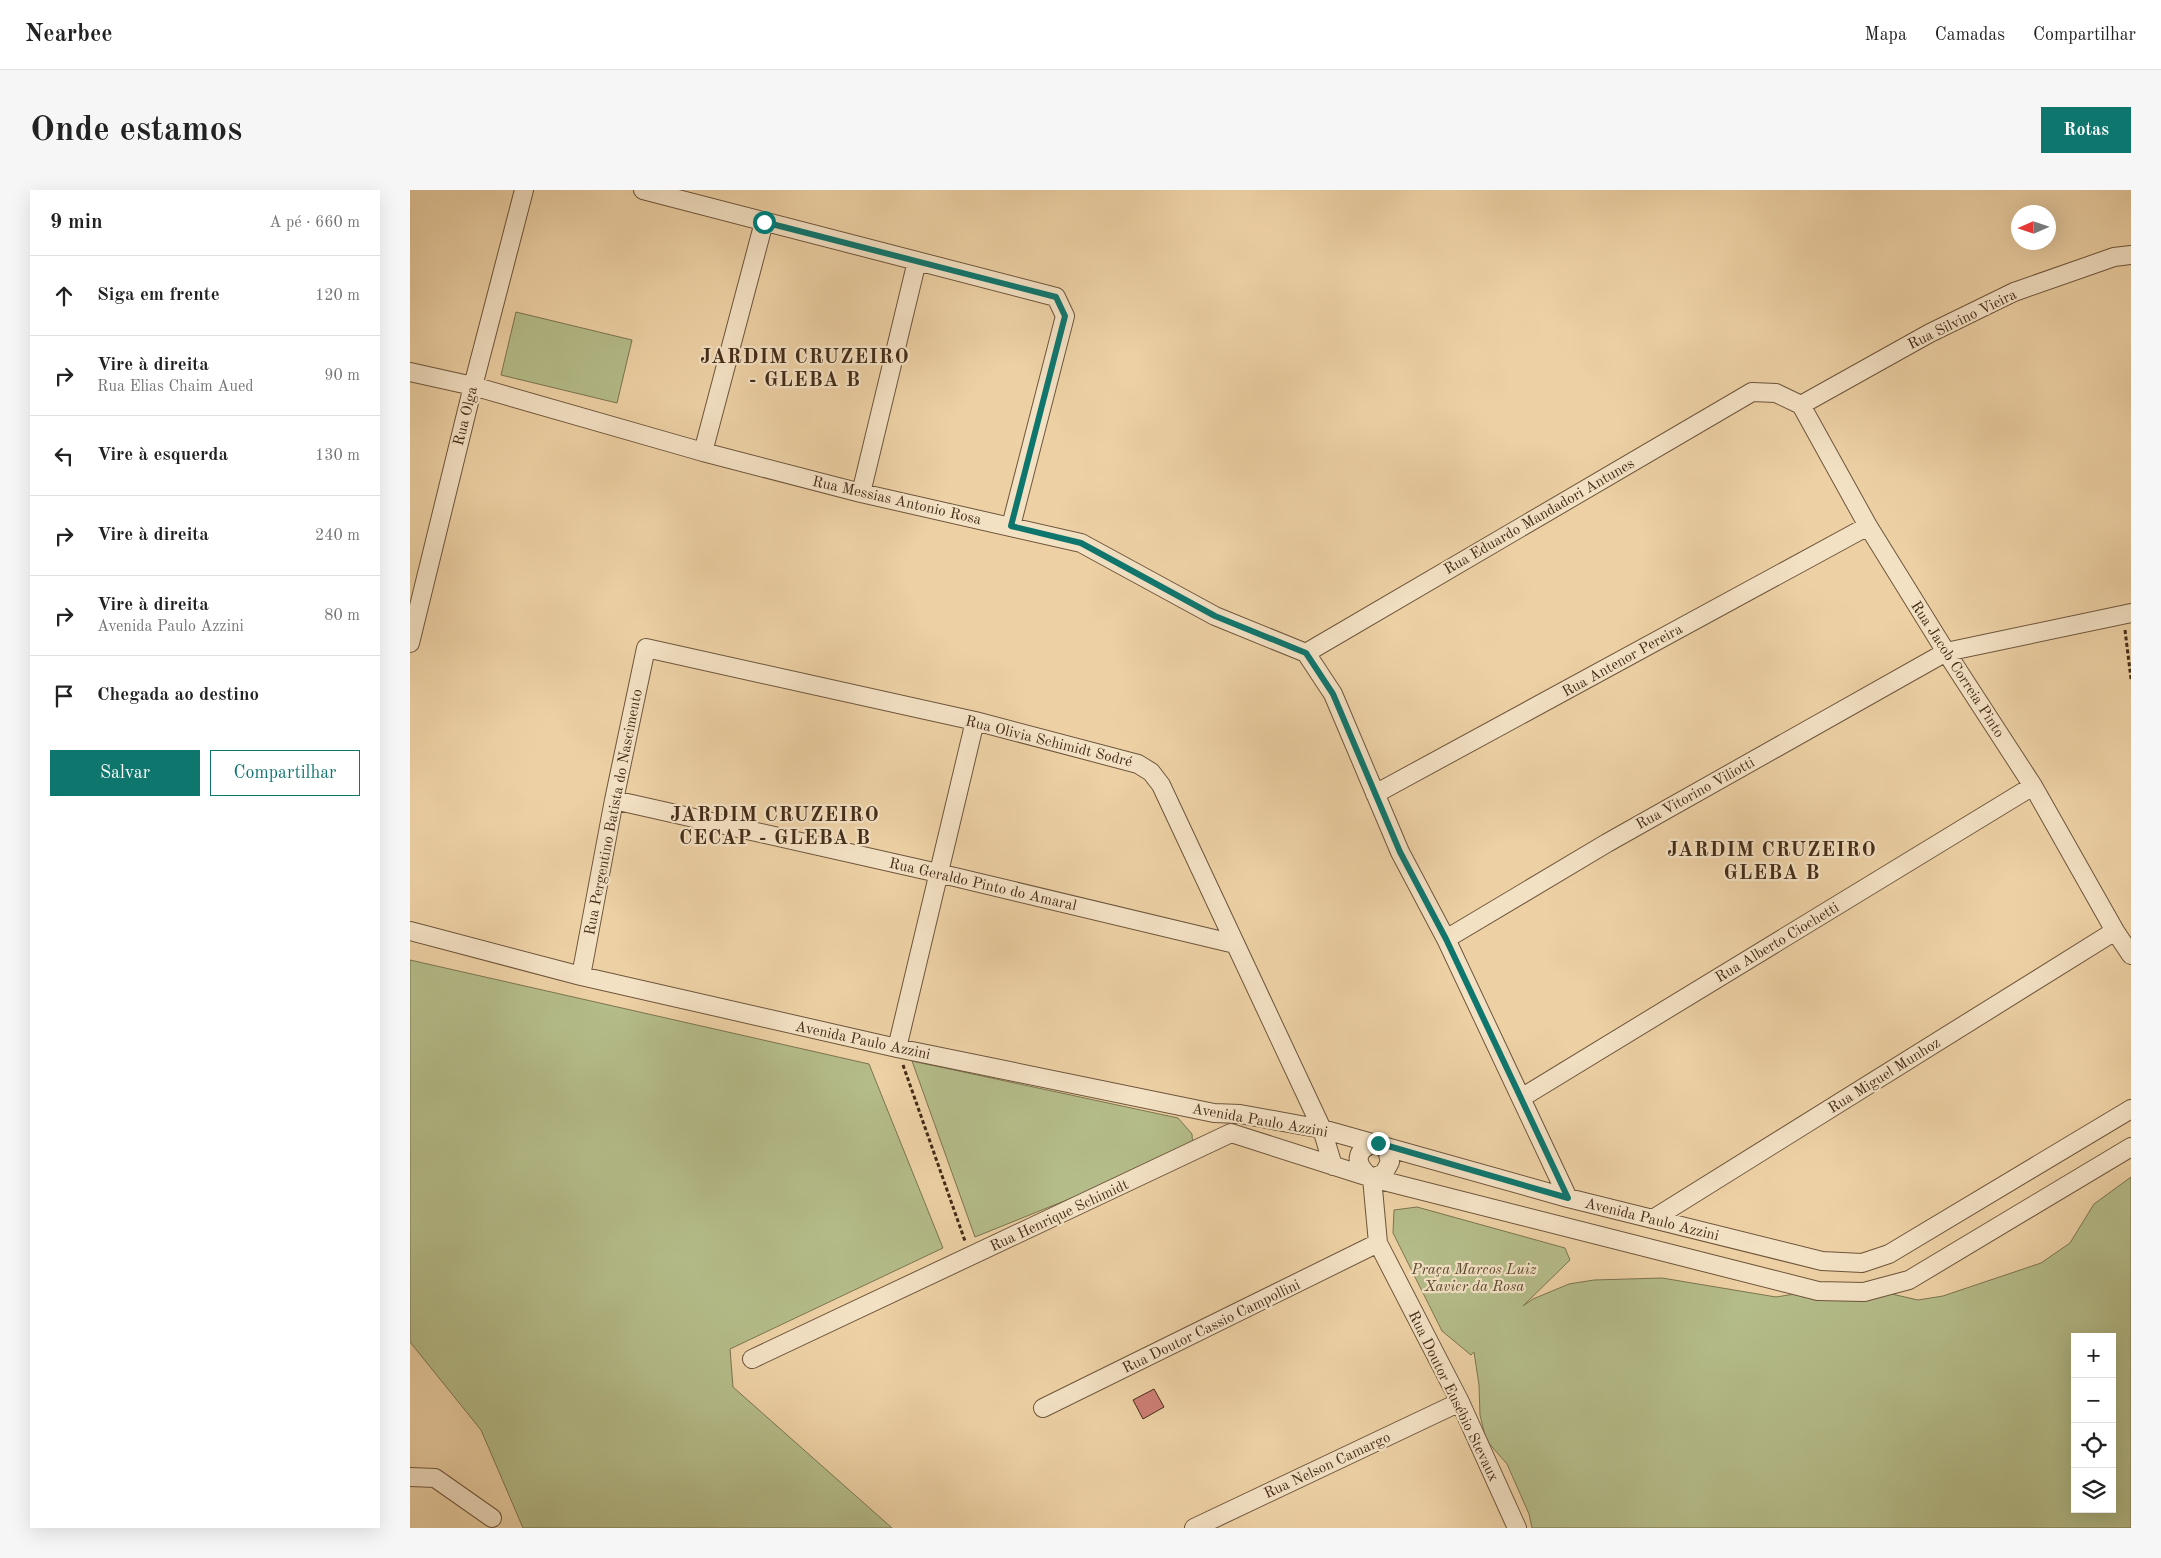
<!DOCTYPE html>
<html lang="pt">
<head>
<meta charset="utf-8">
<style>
	:root { --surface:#fff; --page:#f6f6f6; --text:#222; --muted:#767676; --line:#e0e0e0; --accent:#0f766e }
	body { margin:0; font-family:"Old Standard TT",serif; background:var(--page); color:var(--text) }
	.controls { position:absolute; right:15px; bottom:15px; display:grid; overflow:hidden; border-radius:0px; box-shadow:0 5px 20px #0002 }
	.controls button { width:45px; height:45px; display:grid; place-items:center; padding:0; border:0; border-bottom:1px solid var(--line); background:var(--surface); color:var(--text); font:25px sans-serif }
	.compass { position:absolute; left:1601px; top:15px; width:45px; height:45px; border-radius:50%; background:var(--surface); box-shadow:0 5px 20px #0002; rotate:267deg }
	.stop { position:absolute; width:15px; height:15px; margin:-11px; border:4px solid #0f766e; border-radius:50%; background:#fff }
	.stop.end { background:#0f766e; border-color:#fff; box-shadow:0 1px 5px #0008 }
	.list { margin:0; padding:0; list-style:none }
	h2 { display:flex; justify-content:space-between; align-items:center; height:65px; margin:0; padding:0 20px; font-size:21px }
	h2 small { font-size:16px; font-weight:400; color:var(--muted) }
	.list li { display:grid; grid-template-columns:32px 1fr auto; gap:15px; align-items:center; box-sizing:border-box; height:80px; padding:0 20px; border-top:1px solid var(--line) }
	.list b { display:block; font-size:19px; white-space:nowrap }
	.list p { margin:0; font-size:16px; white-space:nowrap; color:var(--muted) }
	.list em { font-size:16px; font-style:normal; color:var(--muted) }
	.actions { display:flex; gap:10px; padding:15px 20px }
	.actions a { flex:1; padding:11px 0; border:1px solid var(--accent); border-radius:0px; text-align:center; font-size:18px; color:var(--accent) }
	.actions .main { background:var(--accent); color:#fff }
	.icon { flex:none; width:28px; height:28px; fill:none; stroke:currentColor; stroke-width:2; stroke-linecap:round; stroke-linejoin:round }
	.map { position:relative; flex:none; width:1721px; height:1338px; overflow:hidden; border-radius:0px }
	header { display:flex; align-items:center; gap:30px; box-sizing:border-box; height:70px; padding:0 25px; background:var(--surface); border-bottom:1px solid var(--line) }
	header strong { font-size:24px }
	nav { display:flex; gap:28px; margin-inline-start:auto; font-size:18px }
	.intro { display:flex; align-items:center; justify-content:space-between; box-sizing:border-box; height:120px; padding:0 30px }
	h1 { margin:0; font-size:35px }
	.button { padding:12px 22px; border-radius:0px; background:var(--accent); color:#fff; font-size:18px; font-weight:700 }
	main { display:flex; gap:30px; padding:0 30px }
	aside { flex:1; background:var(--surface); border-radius:0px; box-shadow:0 5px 20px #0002 }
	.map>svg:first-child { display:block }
	.green { fill:#b4bc89; stroke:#7c7450; fill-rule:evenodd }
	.building { fill:#cd7e75; stroke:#442c18 }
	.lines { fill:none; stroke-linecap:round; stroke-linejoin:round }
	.minor-casing { stroke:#6e553b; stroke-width:20 }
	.path { stroke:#442c18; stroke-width:3; stroke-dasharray:4 2.5; stroke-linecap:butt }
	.minor { stroke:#f3e1c4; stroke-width:18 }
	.route { stroke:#0f766e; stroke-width:6 }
	.labels { text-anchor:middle; stroke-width:4.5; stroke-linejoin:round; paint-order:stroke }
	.street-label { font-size:15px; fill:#442c18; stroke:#f3e1c4 }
	.park-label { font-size:15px; font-style:italic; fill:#5a492f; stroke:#f3e1c4 }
	.district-label { font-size:20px; font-weight:bold; letter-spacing:1px; fill:#442c18; stroke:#f3e1c4 }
</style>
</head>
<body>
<header>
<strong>Nearbee</strong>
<nav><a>Mapa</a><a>Camadas</a><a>Compartilhar</a></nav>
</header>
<div class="intro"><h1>Onde estamos</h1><a class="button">Rotas</a></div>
<main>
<aside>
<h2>9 min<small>A pé · 660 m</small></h2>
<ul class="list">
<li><svg class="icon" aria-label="ahead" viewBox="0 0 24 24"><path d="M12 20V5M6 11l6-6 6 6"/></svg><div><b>Siga em frente</b></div><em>120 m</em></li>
<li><svg class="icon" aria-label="right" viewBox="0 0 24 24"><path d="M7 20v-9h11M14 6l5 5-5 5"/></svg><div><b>Vire à direita</b><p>Rua Elias Chaim Aued</p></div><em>90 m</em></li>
<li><svg class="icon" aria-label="left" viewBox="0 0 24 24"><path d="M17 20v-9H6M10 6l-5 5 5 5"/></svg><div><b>Vire à esquerda</b></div><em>130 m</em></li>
<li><svg class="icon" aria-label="right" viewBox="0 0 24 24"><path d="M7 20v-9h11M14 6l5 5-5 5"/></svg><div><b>Vire à direita</b></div><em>240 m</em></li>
<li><svg class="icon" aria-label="right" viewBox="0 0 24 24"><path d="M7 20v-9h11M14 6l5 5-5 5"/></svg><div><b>Vire à direita</b><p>Avenida Paulo Azzini</p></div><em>80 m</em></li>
<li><svg class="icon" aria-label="arrive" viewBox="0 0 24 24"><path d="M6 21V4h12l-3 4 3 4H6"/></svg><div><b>Chegada ao destino</b></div></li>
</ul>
<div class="actions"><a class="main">Salvar</a><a>Compartilhar</a></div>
</aside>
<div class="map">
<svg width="1721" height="1338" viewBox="0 0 1721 1338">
	<rect width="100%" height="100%" fill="#edd1a5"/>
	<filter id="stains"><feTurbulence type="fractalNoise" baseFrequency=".004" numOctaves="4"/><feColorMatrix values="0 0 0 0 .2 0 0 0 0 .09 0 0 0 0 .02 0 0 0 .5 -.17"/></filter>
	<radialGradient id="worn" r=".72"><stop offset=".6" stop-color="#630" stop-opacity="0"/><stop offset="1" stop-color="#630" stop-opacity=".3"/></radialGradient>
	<path class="green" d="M 106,122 L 222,150 L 207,213 L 91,185 Z
		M 0,770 L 459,874 L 533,1058 L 320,1159 L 323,1197 L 482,1338 L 113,1338 L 71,1240 L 0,1152 Z
		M 502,871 L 768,928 L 782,944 L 783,959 L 565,1047 Z
		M 1721,987 L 1721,1338 L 1122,1338 L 1119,1324 L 1097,1274 L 1076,1250 L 1070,1225 L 1069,1195 L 1064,1162 L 1061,1165 L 1032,1141 L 983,1043 L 984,1020 L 1007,1017 L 1155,1058 L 1160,1070 L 1113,1116 L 1123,1109 L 1159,1094 L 1184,1090 L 1252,1088 L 1366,1107 L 1442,1095 L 1508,1110 L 1533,1106 L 1631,1073 L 1660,1053 L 1684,1014 ZM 1665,1147 L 1702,1147 L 1702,1319 L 1665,1319 Z"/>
	<path class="building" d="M 744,1199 L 754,1217 L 733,1229 L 723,1210 Z"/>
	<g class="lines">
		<defs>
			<path id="minor" d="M 233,0 L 646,107 L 655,126 L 601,336
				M 0,182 L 63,196 L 293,262 L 451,303 L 671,353 L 805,426 L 896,463
				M 1391,215 L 1520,143 L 1604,102 L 1704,67 L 1721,65
				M 293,262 L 354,32
				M 451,303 L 507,71
				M 0,453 L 63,196 L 114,0
				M 896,463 L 1342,202 L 1366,203 L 1391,215 L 1458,336 L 1536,462 L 1623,596 L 1705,741 L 1721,765
				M 896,463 L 923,504 L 990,662 L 1036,749 L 1158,1008
				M 965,604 L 1458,336
				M 204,610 L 528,683 L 825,754
				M 0,741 L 171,786 L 487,858 L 804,923 L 830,924 L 912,939 L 1158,1008 L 1412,1071 L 1452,1073 L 1479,1064 L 1721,919
				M 1036,749 L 1197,653 L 1536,462 L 1721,423
				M 171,786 L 204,610 L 236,458 L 565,531 L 728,574 L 741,582 L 751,595 L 912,939 L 923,976
				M 487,858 L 565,531
				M 1111,908 L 1623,596
				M 967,953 L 977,960 L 980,972 L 974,983 L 962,988 C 943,975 944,958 967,953 Z
				M 962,988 L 968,1053 L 1050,1212 L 1107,1338
				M 1243,1029 L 1705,741
				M 342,1169 L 821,943 L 962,988 L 1408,1101 L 1454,1102 L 1499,1090 L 1721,957
				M 633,1218 L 968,1053
				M 0,1287 L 25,1288 L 82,1328
				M 784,1338 L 1050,1212"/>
		</defs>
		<use href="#minor" class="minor-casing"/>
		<path class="path" d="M 1715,440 L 1721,489
			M 493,875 L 555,1051"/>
		<use href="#minor" class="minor"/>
	</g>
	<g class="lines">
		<path class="route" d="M 354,32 L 646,107 L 655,126 L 601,336 L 671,353 L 805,426 L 896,463 L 923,504 L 990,662 L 1036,749 L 1158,1008 L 968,953"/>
	</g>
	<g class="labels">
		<g class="street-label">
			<text transform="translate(1552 129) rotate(-26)" y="5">Rua Silvino Vieira</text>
			<text transform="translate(55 226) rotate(-76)" y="5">Rua Olga</text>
			<text transform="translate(487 310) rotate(13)" y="5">Rua Messias Antonio Rosa</text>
			<text transform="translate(1129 326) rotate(-30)" y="5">Rua Eduardo Mandadori Antunes</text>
			<text transform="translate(1212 470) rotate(-29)" y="5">Rua Antenor Pereira</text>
			<text transform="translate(1548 479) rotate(57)" y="5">Rua Jacob Correia Pinto</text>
			<text transform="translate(639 551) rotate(14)" y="5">Rua Olivia Schimidt Sodré</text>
			<text transform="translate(1285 603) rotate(-29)" y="5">Rua Vitorino Viliotti</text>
			<text transform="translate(203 622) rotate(-79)" y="5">Rua Pergentino Batista do Nascimento</text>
			<text transform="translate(573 694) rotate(13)" y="5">Rua Geraldo Pinto do Amaral</text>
			<text transform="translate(1367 752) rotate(-31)" y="5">Rua Alberto Ciochetti</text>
			<text transform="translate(453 850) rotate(12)" y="5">Avenida Paulo Azzini</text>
			<text transform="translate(1474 885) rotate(-32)" y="5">Rua Miguel Munhoz</text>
			<text transform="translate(850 930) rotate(10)" y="5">Avenida Paulo Azzini</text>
			<text transform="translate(649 1025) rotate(-25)" y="5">Rua Henrique Schimidt</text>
			<text transform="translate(1242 1029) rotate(14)" y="5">Avenida Paulo Azzini</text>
			<text transform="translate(801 1136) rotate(-26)" y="5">Rua Doutor Cassio Campollini</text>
			<text transform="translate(1044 1206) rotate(64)" y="5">Rua Doutor Eusébio Stevaux</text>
			<text transform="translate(917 1275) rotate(-25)" y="5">Rua Nelson Camargo</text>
		</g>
		<g class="park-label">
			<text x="1064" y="1084">Praça Marcos Luiz<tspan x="1064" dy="17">Xavier da Rosa</tspan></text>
		</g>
		<g class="district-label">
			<text x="395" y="173">JARDIM CRUZEIRO<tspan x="395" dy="23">- GLEBA B</tspan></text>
			<text x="365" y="631">JARDIM CRUZEIRO<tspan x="365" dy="23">CECAP - GLEBA B</tspan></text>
			<text x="1362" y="666">JARDIM CRUZEIRO<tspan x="1362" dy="23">GLEBA B</tspan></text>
		</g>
	</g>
	<rect width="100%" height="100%" filter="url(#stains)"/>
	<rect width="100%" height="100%" fill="url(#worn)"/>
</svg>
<div class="controls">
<button>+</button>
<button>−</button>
<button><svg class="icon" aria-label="locate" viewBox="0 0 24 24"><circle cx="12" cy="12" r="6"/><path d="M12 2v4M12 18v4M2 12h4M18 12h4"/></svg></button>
<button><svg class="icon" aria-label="layers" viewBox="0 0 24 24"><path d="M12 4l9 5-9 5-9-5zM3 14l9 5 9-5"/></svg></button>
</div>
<svg class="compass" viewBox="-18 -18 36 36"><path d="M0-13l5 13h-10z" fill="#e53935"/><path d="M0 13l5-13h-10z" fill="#767676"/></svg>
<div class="stop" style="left:354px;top:32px"></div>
<div class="stop end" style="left:968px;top:953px"></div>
</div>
</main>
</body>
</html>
